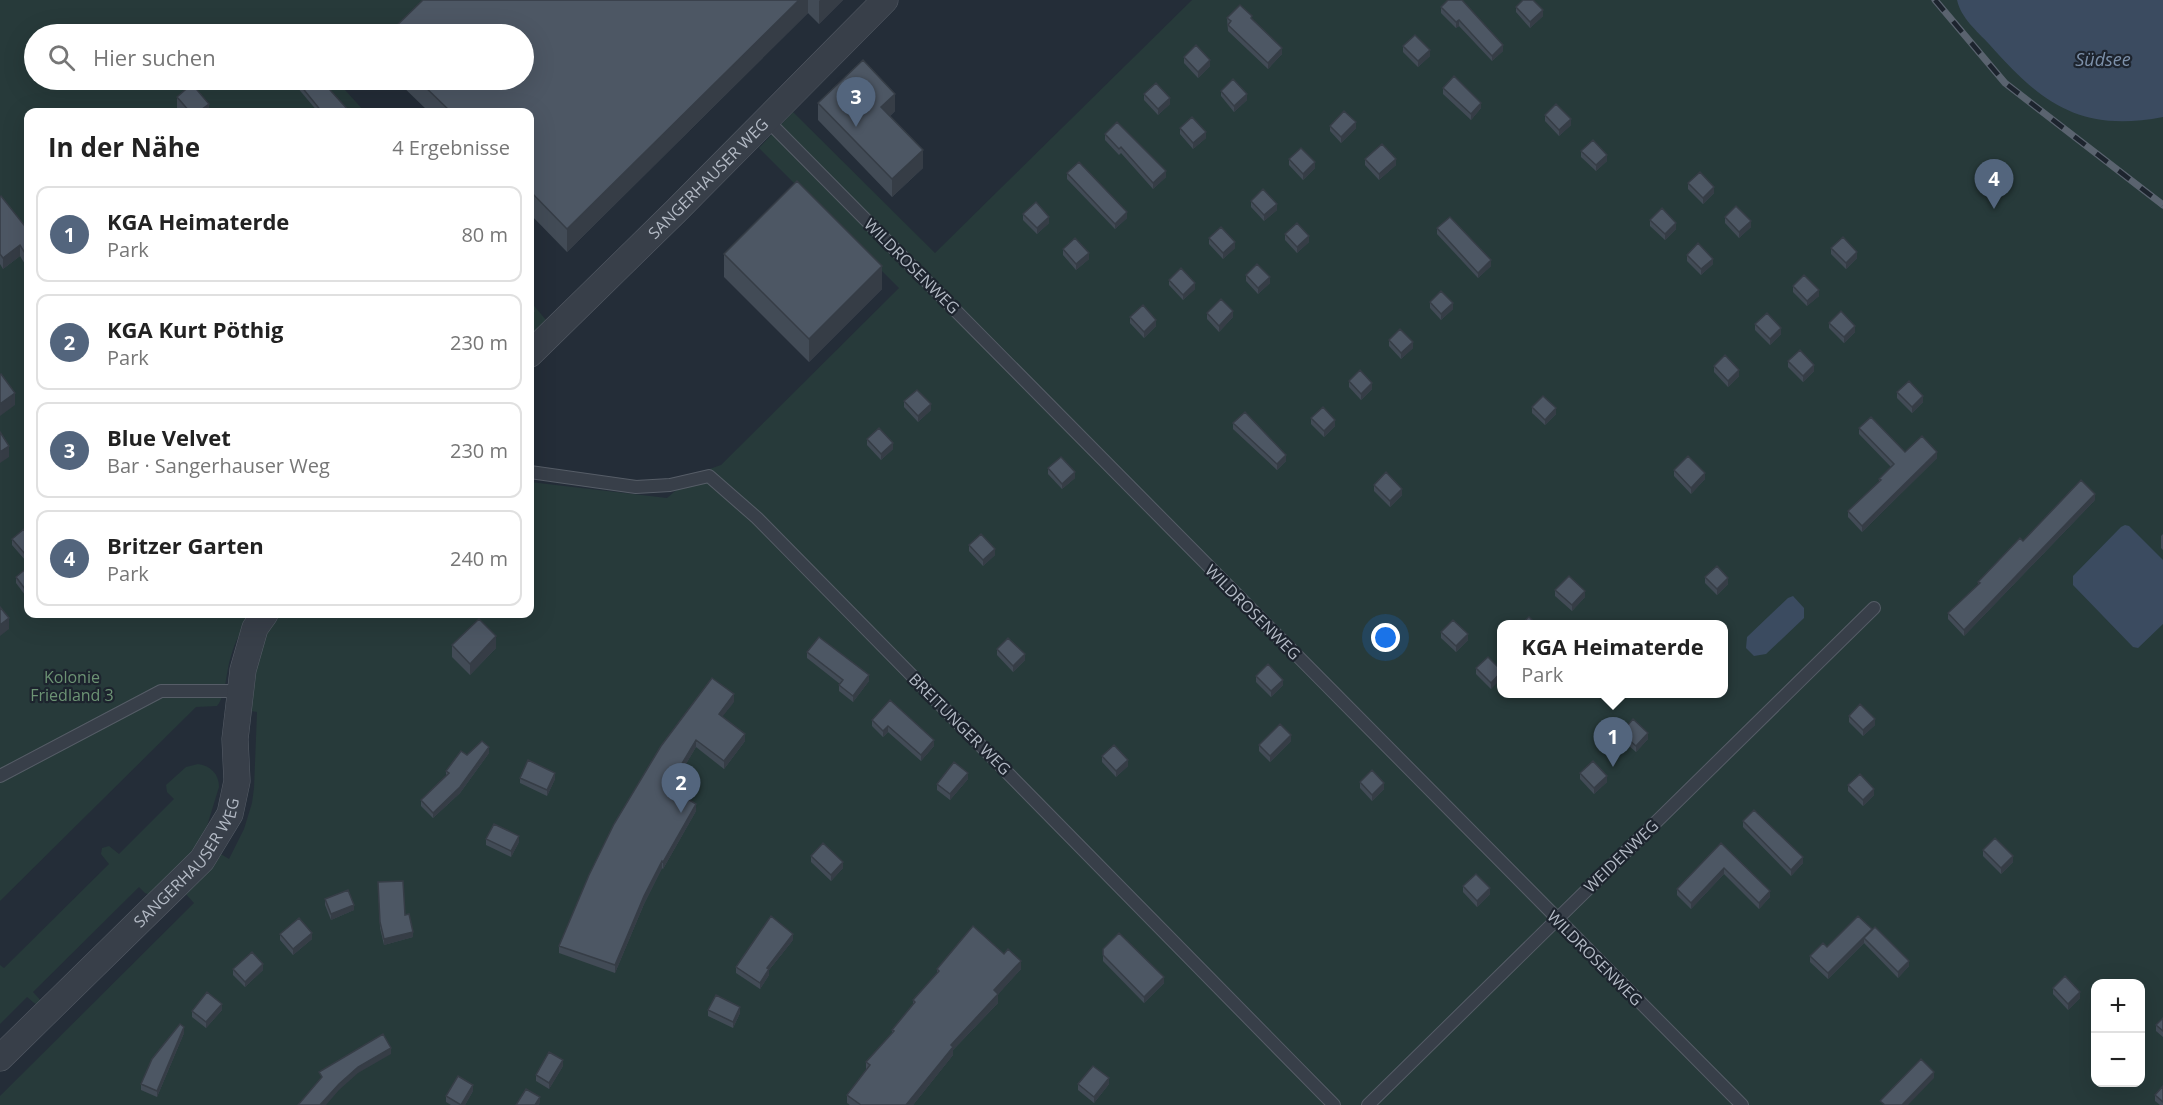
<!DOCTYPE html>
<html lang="de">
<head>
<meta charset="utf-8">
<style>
	:root { --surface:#fff; --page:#f6f6f6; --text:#222; --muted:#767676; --line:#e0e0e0; --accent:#53657d }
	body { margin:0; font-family:"Open Sans",sans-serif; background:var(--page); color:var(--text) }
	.controls { position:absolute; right:18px; bottom:18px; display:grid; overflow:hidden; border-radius:12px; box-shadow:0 6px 24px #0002 }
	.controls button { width:54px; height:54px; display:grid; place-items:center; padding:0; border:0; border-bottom:2px solid var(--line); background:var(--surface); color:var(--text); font:30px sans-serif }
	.you { position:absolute; left:1386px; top:638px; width:21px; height:21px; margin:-15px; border:4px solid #fff; border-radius:50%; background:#1a73e8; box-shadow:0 0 0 9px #1a73e833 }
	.badge { display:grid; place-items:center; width:39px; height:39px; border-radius:50%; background:var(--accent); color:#fff; font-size:20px; font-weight:700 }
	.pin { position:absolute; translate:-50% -50px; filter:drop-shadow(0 2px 3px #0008) }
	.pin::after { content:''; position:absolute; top:32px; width:21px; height:18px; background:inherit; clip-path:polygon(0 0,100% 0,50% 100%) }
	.popup { position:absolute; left:1497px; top:620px; width:231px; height:78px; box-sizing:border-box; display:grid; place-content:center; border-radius:12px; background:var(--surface); filter:drop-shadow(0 2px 4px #0005); font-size:20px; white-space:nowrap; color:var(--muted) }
	.popup b { font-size:22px; color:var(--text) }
	.popup::after { content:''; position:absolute; left:50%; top:100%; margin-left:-12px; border:12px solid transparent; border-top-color:var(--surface) }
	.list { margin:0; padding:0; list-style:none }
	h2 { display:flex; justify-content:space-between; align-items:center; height:78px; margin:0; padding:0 24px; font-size:26px }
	h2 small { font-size:20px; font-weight:400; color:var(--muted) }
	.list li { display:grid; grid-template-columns:39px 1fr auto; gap:18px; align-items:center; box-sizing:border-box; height:96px; margin:0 12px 12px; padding:0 12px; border:2px solid var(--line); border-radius:12px }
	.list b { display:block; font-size:22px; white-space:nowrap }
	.list p { margin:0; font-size:20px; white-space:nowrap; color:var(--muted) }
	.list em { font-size:20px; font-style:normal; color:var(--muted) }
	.icon { flex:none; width:33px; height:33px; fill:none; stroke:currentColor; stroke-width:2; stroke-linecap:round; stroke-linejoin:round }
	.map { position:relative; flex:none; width:2163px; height:1105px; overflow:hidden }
	.search { position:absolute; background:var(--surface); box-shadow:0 6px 24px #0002; left:24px; top:24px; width:510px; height:66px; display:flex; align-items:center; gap:15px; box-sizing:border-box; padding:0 21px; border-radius:33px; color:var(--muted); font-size:22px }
	.panel { position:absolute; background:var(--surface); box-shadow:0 6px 24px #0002; left:24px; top:108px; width:510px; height:510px; border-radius:12px }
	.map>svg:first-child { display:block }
	.green { fill:#273a3a; fill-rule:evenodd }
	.water { fill:#3b4b60 }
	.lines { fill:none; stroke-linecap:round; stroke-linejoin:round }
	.service-casing { stroke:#565d67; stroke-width:14 }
	.minor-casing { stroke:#565d67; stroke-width:27 }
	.service { stroke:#383f49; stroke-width:12 }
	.minor { stroke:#383f49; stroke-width:26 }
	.rail-casing { stroke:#5a636f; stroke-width:7 }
	.rail { stroke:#1d242e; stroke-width:4.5; stroke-dasharray:14; stroke-linecap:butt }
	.wall { fill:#424b56 }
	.shaded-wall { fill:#363d46 }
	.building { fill:#4d5764; stroke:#363d46; stroke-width:1.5 }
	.labels { text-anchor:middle; stroke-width:4.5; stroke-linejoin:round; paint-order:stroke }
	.street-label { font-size:16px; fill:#b3bac5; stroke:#1d242e }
	.park-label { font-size:16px; fill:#6c9374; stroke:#1d242e }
	.water-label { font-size:18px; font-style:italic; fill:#7d91aa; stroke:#1d242e }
</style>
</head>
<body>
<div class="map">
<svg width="2163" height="1105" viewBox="0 0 2163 1105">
	<rect width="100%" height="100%" fill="#242d38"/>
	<path class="green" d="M 0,0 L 440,0 L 405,34 L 298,34 L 292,28 L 296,34 L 34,34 L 34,80 L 336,80 L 365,112 L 28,112 L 28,614 L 251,614 C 243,627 235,641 231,656 C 226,671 226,696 217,706 L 196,707 L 0,901 Z
		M 1192,0 L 2163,0 L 2163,1105 L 0,1105 L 0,1096 L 194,903 L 184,892 L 216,851 L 229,859 L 244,829 L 252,803 L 254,788 L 257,712 L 242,710 L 245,674 L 276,614 L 530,614 L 530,482 L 667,498 L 695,474 L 721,465 L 899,288 L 759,148 L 793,112 L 935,253 ZM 1502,624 L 1724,624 L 1724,694 L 1502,694 ZM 2096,984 L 2140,984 L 2140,1082 L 2096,1082 Z
		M 530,301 L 546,320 L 530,336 Z
		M 198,764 C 211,766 219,774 219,787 L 207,826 L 194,849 L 187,860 L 150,895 L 145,893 L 139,887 L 33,992 L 43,1003 L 39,1007 L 27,997 L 0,1024 L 0,965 L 4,968 L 109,864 L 101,854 L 102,848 L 109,846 L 119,854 L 174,799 L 167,792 L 166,785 L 186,767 Z"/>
	<path class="water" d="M 1957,0 L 2163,0 L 2163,117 C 2080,133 2041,103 1989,44 C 1977,31 1961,18 1957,0 Z
		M 2125,525 L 2129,526 L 2163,560 L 2163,624 L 2138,648 L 2133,647 L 2073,585 L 2073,576 L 2121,527 Z
		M 1793,596 L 1804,608 L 1804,618 L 1766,654 L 1754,656 L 1746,648 L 1747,637 L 1788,598 Z"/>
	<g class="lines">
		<defs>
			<path id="service" d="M 766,119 L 1742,1105
				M 530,472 L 636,487 L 670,485 L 709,476 L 757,518 L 1334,1105
				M 0,776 L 161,691 L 240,691
				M 1368,1105 L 1874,608"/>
			<g id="minor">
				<path id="s1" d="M 530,354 L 676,211 L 885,0"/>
				<path id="s2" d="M 0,1058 L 202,860 L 230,814 L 237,781 L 235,739 L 243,670 L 255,628 L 265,614"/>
			</g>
		</defs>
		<use href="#service" class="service-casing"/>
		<use href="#minor" class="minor-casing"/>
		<use href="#service" class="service"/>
		<use href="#minor" class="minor"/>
		<defs>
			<path id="rail" d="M 1935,0 L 2005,83 L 2163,205"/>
		</defs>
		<use href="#rail" class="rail-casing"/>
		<use href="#rail" class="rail"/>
	</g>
	<path class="wall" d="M 423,0 L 843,0 L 819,24 L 808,13 L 567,252 L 530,214 L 530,112 L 429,112 L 396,80 L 524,80 Z
		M 1441,7 L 1503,51 L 1492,61 L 1459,26 L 1456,28 L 1441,13 Z
		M 1516,7 L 1543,16 L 1530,28 L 1516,12 Z
		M 1227,18 L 1252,20 L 1282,54 L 1268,69 L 1228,31 Z
		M 1403,46 L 1430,56 L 1418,67 L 1403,52 Z
		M 1184,57 L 1210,66 L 1198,78 L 1184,63 Z
		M 291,80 L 321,80 L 350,112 L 318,112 Z
		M 1443,88 L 1481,108 L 1471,120 L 1443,94 Z
		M 1221,91 L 1247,100 L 1234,112 L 1221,96 Z
		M 1144,94 L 1170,104 L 1158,115 L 1144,100 Z
		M 177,97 L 209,112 L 180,112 L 177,109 Z
		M 818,103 L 895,111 L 890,116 L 923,168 L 892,197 L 818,120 Z
		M 1545,115 L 1571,125 L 1559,136 L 1545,121 Z
		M 1330,126 L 1356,128 L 1341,143 L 1330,131 Z
		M 1180,128 L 1206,138 L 1193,149 L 1180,134 Z
		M 1105,134 L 1166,177 L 1153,189 L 1121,153 L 1119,155 L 1105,140 Z
		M 1581,151 L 1607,161 L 1596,171 L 1581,157 Z
		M 1289,159 L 1315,168 L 1303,180 L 1289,165 Z
		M 1365,159 L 1396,165 L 1379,180 L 1365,165 Z
		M 1067,173 L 1127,218 L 1115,229 L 1067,179 Z
		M 1688,183 L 1714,193 L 1703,204 L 1688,189 Z
		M 0,197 L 28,230 L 28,269 L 20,256 L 3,269 L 0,264 Z
		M 1251,201 L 1277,210 L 1264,221 L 1251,207 Z
		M 1023,214 L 1049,223 L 1037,234 L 1023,220 Z
		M 1725,217 L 1751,227 L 1739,238 L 1725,223 Z
		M 1650,220 L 1676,229 L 1665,240 L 1650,226 Z
		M 1437,228 L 1491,266 L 1478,278 L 1437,234 Z
		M 1285,234 L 1309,242 L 1297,253 L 1285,240 Z
		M 1209,238 L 1235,248 L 1223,259 L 1209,244 Z
		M 1831,248 L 1857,258 L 1846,269 L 1831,254 Z
		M 1063,249 L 1089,259 L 1076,270 L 1063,255 Z
		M 724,254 L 882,289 L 809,362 L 724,277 Z
		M 1687,255 L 1713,264 L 1701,275 L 1687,261 Z
		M 1246,275 L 1270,283 L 1258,294 L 1246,281 Z
		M 1169,280 L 1195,289 L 1183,300 L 1169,285 Z
		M 1793,286 L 1819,296 L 1807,306 L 1793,292 Z
		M 1430,302 L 1453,309 L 1441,320 L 1430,308 Z
		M 1207,313 L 1233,317 L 1219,332 L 1207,319 Z
		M 1130,317 L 1156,326 L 1144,338 L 1130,323 Z
		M 1829,323 L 1855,332 L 1844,343 L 1829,328 Z
		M 1755,324 L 1781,334 L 1770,345 L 1755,330 Z
		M 1389,340 L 1413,348 L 1401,359 L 1389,346 Z
		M 1788,361 L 1814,371 L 1803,382 L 1788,367 Z
		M 1714,366 L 1739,376 L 1728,387 L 1714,372 Z
		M 1349,381 L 1372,389 L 1361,400 L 1349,387 Z
		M 1897,392 L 1923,402 L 1912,413 L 1897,398 Z
		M 904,401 L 931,410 L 918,422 L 904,407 Z
		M 1532,407 L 1556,414 L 1545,425 L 1532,413 Z
		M 1311,418 L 1335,426 L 1324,437 L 1311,424 Z
		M 1233,423 L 1286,461 L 1277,470 L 1233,429 Z
		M 1859,428 L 1905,452 L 1937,458 L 1862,532 L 1848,517 L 1848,511 L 1879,482 L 1879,479 L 1891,467 L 1859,434 Z
		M 867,439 L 893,449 L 881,460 L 867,445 Z
		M 1048,468 L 1075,478 L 1062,489 L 1048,474 Z
		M 1674,470 L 1705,479 L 1691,494 L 1674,476 Z
		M 1374,485 L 1402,495 L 1390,507 L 1374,491 Z
		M 2095,500 L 1964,636 L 1948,619 L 1948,613 L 1978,585 L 1978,582 L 2023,541 Z
		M 28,534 L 28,557 L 25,560 L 12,545 L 12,539 Z
		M 2163,534 L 2163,550 L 2161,548 L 2161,536 Z
		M 969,545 L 995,555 L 983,566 L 969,551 Z
		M 28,568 L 28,599 L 16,583 L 16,577 Z
		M 1705,577 L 1728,584 L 1717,595 L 1705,583 Z
		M 1555,590 L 1585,597 L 1572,611 L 1555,596 Z
		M 1441,632 L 1468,640 L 1456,652 L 1441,638 Z
		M 452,645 L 496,648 L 470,675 L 452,657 Z
		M 997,649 L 1025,660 L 1013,672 L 997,655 Z
		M 807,652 L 869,681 L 853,702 L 839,691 L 839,685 L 840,684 L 807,658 Z
		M 1476,668 L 1502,671 L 1491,689 L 1476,674 Z
		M 1256,676 L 1283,685 L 1271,697 L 1256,682 Z
		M 890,700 L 934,746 L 921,761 L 888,732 L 883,737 L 872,726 L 872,720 Z
		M 734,702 L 722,716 L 745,741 L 724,769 L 696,747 L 671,789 L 696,811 L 663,869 L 662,868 L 644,904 L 615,973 L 559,953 L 559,946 L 614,824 Z
		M 1849,716 L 1875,725 L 1863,736 L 1849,722 Z
		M 1621,733 L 1648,739 L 1636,752 L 1621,739 Z
		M 1291,741 L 1270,762 L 1259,751 L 1259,745 Z
		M 489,753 L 460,793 L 433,818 L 421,806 L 421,800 L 446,776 L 446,771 L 467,755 Z
		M 1102,756 L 1128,766 L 1116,777 L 1102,762 Z
		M 1580,773 L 1607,782 L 1594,794 L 1580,779 Z
		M 520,778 L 555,779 L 547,796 L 520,783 Z
		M 968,779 L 950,800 L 937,790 L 937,784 Z
		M 1360,782 L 1384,789 L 1372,801 L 1360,788 Z
		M 1848,785 L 1874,795 L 1863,806 L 1848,791 Z
		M 1743,821 L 1803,863 L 1791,876 L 1743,827 Z
		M 486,839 L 519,842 L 511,857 L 486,845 Z
		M 1721,843 L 1770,897 L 1759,909 L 1724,874 L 1691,909 L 1677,895 L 1677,889 Z
		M 1983,850 L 2013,862 L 2001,874 L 1983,856 Z
		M 811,856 L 843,868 L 831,881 L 811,862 Z
		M 378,882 L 405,915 L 413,937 L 384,945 L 380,928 Z
		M 1463,886 L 1490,894 L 1477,907 L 1463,892 Z
		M 325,899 L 354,910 L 331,920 L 325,905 Z
		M 1858,916 L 1909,966 L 1898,978 L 1864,943 L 1828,979 L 1810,962 L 1810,956 L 1827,947 Z
		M 280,934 L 312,939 L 293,955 L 280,940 Z
		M 793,940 L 769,970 L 769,975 L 760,989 L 736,973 L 736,967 Z
		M 1103,949 L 1164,983 L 1144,1003 L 1103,961 Z
		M 233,969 L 263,970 L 245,987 L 233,975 Z
		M 937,969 L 1021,969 L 998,994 L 998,1003 L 953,1050 L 953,1055 L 913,1105 L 850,1105 L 847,1103 L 847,1095 L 866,1070 L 866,1062 L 892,1033 L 892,1030 L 913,1004 L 913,1000 L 937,973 Z
		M 2053,988 L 2080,998 L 2068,1010 L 2053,994 Z
		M 222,1010 L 206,1028 L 192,1017 L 192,1011 Z
		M 708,1010 L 740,1013 L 733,1028 L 708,1016 Z
		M 2163,1018 L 2163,1037 L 2156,1031 L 2156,1025 Z
		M 184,1033 L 157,1097 L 141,1090 L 141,1084 Z
		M 563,1066 L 549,1089 L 536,1081 L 536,1075 Z
		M 1078,1084 L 1109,1084 L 1094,1103 L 1078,1090 Z
		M 2163,1086 L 2163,1105 L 2160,1105 L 2155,1101 L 2155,1095 Z
		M 473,1091 L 465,1105 L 451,1105 L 446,1102 L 446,1096 Z"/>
	<path class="shaded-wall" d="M 799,0 L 808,0 L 808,13 L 567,252 L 567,229 Z
		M 820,0 L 843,0 L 819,24 L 819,1 Z
		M 1543,10 L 1543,16 L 1530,28 L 1530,22 Z
		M 1459,20 L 1459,26 L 1456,28 L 1456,22 Z
		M 1503,45 L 1503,51 L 1492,61 L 1492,56 Z
		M 1282,48 L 1282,54 L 1268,69 L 1268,63 Z
		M 1430,50 L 1430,56 L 1418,67 L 1418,61 Z
		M 1210,60 L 1210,66 L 1198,78 L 1198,72 Z
		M 895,94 L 895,111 L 881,124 L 881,107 Z
		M 1247,94 L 1247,100 L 1234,112 L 1234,106 Z
		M 1170,98 L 1170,104 L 1158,115 L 1158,109 Z
		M 1481,103 L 1481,108 L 1471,120 L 1471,114 Z
		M 209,104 L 209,112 L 198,112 Z
		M 1571,119 L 1571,125 L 1559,136 L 1559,130 Z
		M 1356,122 L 1356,128 L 1341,143 L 1341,137 Z
		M 1206,132 L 1206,138 L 1193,149 L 1193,143 Z
		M 923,150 L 923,168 L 892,197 L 892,179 Z
		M 1607,155 L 1607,161 L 1596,171 L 1596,165 Z
		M 1396,159 L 1396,165 L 1379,180 L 1379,174 Z
		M 1315,162 L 1315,168 L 1303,180 L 1303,174 Z
		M 1166,171 L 1166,177 L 1153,189 L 1153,183 Z
		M 1714,187 L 1714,193 L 1703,204 L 1703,198 Z
		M 1277,204 L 1277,210 L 1264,221 L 1264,215 Z
		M 1127,212 L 1127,218 L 1115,229 L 1115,224 Z
		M 1049,217 L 1049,223 L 1037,234 L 1037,228 Z
		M 1751,221 L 1751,227 L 1739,238 L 1739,232 Z
		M 1676,223 L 1676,229 L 1665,240 L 1665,234 Z
		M 1309,236 L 1309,242 L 1297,253 L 1297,247 Z
		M 1235,242 L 1235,248 L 1223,259 L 1223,253 Z
		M 20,245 L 20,256 L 3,269 L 3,258 Z
		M 1857,252 L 1857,258 L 1846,269 L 1846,263 Z
		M 1089,253 L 1089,259 L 1076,270 L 1076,264 Z
		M 1713,259 L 1713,264 L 1701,275 L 1701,269 Z
		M 1491,260 L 1491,266 L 1478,278 L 1478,273 Z
		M 882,266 L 882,289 L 809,362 L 809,339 Z
		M 1270,277 L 1270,283 L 1258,294 L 1258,288 Z
		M 1195,283 L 1195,289 L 1183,300 L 1183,295 Z
		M 1819,290 L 1819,296 L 1807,306 L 1807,301 Z
		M 1453,303 L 1453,309 L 1441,320 L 1441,314 Z
		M 534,311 L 534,317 L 530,321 L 530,315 Z
		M 1233,311 L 1233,317 L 1219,332 L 1219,326 Z
		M 1156,320 L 1156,326 L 1144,338 L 1144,332 Z
		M 1855,326 L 1855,332 L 1844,343 L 1844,337 Z
		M 1781,328 L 1781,334 L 1770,345 L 1770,339 Z
		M 1413,342 L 1413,348 L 1401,359 L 1401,353 Z
		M 1814,365 L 1814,371 L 1803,382 L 1803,376 Z
		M 1739,370 L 1739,376 L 1728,387 L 1728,381 Z
		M 1372,383 L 1372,389 L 1361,400 L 1361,394 Z
		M 15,393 L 15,405 L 0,416 L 0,404 Z
		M 1923,396 L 1923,402 L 1912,413 L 1912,407 Z
		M 931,404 L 931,410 L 918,422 L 918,416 Z
		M 1556,408 L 1556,414 L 1545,425 L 1545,420 Z
		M 1335,420 L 1335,426 L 1324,437 L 1324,431 Z
		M 893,443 L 893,449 L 881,460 L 881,454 Z
		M 9,446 L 9,457 L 0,463 L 0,452 Z
		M 1937,452 L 1937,458 L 1862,532 L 1862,526 Z
		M 1286,455 L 1286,461 L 1277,470 L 1277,464 Z
		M 1075,472 L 1075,478 L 1062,489 L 1062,484 Z
		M 1705,473 L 1705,479 L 1691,494 L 1691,488 Z
		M 1402,489 L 1402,495 L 1390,507 L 1390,501 Z
		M 2095,494 L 2095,500 L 1964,636 L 1964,630 Z
		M 995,549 L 995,555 L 983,566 L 983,560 Z
		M 28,551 L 28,557 L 25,560 L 25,554 Z
		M 1728,578 L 1728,584 L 1717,595 L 1717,589 Z
		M 1585,591 L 1585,597 L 1572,611 L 1572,605 Z
		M 9,618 L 9,629 L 0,636 L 0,625 Z
		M 1468,634 L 1468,640 L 1456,652 L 1456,646 Z
		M 496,636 L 496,648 L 470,675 L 470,664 Z
		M 1025,654 L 1025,660 L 1013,672 L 1013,666 Z
		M 1502,672 L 1502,678 L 1491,689 L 1491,683 Z
		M 869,675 L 869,681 L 853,702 L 853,696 Z
		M 1283,680 L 1283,685 L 1271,697 L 1271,691 Z
		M 734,694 L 734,702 L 719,721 L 719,714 Z
		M 1875,719 L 1875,725 L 1863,736 L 1863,730 Z
		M 888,726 L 888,732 L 883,737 L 883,731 Z
		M 1648,733 L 1648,739 L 1636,752 L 1636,746 Z
		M 745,734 L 745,741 L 724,769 L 724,761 Z
		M 1291,735 L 1291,741 L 1270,762 L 1270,756 Z
		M 696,740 L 696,747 L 668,794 L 668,787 Z
		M 934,740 L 934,746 L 921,761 L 921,755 Z
		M 489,747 L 489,753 L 460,793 L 433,818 L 433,813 Z
		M 1128,760 L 1128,766 L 1116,777 L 1116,771 Z
		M 555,773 L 555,779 L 547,796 L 547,790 Z
		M 968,773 L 968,779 L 950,800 L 950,794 Z
		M 1607,776 L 1607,782 L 1594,794 L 1594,788 Z
		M 1384,783 L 1384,789 L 1372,801 L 1372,795 Z
		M 1874,789 L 1874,795 L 1863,806 L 1863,800 Z
		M 696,804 L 696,811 L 663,869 L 663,862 Z
		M 519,836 L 519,842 L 511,857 L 511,851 Z
		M 2013,856 L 2013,862 L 2001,874 L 2001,868 Z
		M 1803,857 L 1803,863 L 1791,876 L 1791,870 Z
		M 662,861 L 662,868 L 644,904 L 615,973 L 615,965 L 644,896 Z
		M 843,862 L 843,868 L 831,881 L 831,875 Z
		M 1724,868 L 1724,874 L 1691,909 L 1691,903 Z
		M 1490,888 L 1490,894 L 1477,907 L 1477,901 Z
		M 1770,891 L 1770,897 L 1759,909 L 1759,903 Z
		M 354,905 L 354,910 L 331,920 L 331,914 Z
		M 1872,929 L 1864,938 L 1864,943 L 1828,979 L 1828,973 Z
		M 413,932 L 413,937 L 384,945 L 384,939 Z
		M 312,933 L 312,939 L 293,955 L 293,949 Z
		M 793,934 L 793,940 L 769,970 L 769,975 L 760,989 L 760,983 L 767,968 Z
		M 1021,961 L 1021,969 L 994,999 L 994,990 Z
		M 1909,961 L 1909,966 L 1898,978 L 1898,972 Z
		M 263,964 L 263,970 L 245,987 L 245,982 Z
		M 1164,977 L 1164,983 L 1144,1003 L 1144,997 Z
		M 2080,992 L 2080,998 L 2068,1010 L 2068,1004 Z
		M 998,994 L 998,1003 L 953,1050 L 953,1055 L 913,1105 L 906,1105 L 951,1045 Z
		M 222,1004 L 222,1010 L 206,1028 L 206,1022 Z
		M 740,1007 L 740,1013 L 733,1028 L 733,1022 Z
		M 184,1027 L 184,1033 L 157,1097 L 157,1091 Z
		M 391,1048 L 391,1054 L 358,1073 L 339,1090 L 326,1105 L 320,1105 L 339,1084 L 358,1067 Z
		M 563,1060 L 563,1066 L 549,1089 L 549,1083 Z
		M 1934,1072 L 1934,1078 L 1908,1105 L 1902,1105 Z
		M 1109,1078 L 1109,1084 L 1094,1103 L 1094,1097 Z
		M 473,1085 L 473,1091 L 465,1105 L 461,1105 Z
		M 540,1097 L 540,1103 L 539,1105 L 535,1105 Z"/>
	<path class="building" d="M 423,0 L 799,0 L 567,229 L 530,191 L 530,112 L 451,112 L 418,80 L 524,80 L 524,34 L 388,34 Z
		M 1448,0 L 1462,0 L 1503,45 L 1492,56 L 1459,20 L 1456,22 L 1441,7 Z
		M 1523,0 L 1533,0 L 1543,10 L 1530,22 L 1516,7 Z
		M 1240,5 L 1252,16 L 1251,18 L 1282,48 L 1268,63 L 1228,25 L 1231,21 L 1227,18 Z
		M 1415,35 L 1430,50 L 1418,61 L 1403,46 Z
		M 1196,45 L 1210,60 L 1198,72 L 1184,57 Z
		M 863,60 L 895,94 L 881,107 L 923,150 L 892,179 L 818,103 Z
		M 1454,76 L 1481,103 L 1471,114 L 1443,88 Z
		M 1233,79 L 1247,94 L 1234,106 L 1221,91 Z
		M 296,80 L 321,80 L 350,112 L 322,112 Z
		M 1156,83 L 1170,98 L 1158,109 L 1144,94 Z
		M 192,84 L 209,104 L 198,112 L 190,112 L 177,97 Z
		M 1556,104 L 1571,119 L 1559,130 L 1545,115 Z
		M 1344,111 L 1356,122 L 1341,137 L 1330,126 Z
		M 1192,117 L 1206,132 L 1193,143 L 1180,128 Z
		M 1117,122 L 1166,171 L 1153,183 L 1121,147 L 1119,149 L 1105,134 Z
		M 1593,140 L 1607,155 L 1596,165 L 1581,151 Z
		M 1382,144 L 1396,159 L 1379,174 L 1365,159 Z
		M 1301,148 L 1315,162 L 1303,174 L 1289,159 Z
		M 1079,162 L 1127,212 L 1115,224 L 1067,173 Z
		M 1700,172 L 1714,187 L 1703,198 L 1688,183 Z
		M 797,181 L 882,266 L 809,339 L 724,254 Z
		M 1263,189 L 1277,204 L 1264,215 L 1251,201 Z
		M 1,196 L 28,230 L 28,258 L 20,245 L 3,258 L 0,254 L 0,197 Z
		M 1036,202 L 1049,217 L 1037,228 L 1023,214 Z
		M 1736,206 L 1751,221 L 1739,232 L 1725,217 Z
		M 1662,208 L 1676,223 L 1665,234 L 1650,220 Z
		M 1450,217 L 1491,260 L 1478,273 L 1437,228 Z
		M 1297,223 L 1309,236 L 1297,247 L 1285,234 Z
		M 1221,227 L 1235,242 L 1223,253 L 1209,238 Z
		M 1843,237 L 1857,252 L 1846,263 L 1831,248 Z
		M 1075,238 L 1089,253 L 1076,264 L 1063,249 Z
		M 1698,243 L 1713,259 L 1701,269 L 1687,255 Z
		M 1257,264 L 1270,277 L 1258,288 L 1246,275 Z
		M 1181,268 L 1195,283 L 1183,295 L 1169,280 Z
		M 1804,275 L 1819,290 L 1807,301 L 1793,286 Z
		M 1441,291 L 1453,303 L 1441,314 L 1430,302 Z
		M 1221,299 L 1233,311 L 1219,326 L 1207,313 Z
		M 1143,305 L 1156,320 L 1144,332 L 1130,317 Z
		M 530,307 L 534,311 L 530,315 Z
		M 1841,311 L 1855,326 L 1844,337 L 1829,323 Z
		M 1767,313 L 1781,328 L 1770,339 L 1755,324 Z
		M 1400,329 L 1413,342 L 1401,353 L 1389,340 Z
		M 1800,350 L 1814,365 L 1803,376 L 1788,361 Z
		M 1725,355 L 1739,370 L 1728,381 L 1714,366 Z
		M 1360,370 L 1372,383 L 1361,394 L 1349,381 Z
		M 1,374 L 15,393 L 0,404 L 0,375 Z
		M 1909,381 L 1923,396 L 1912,407 L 1897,392 Z
		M 917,390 L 931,404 L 918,416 L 904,401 Z
		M 1543,396 L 1556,408 L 1545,420 L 1532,407 Z
		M 1323,407 L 1335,420 L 1324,431 L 1311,418 Z
		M 1245,412 L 1286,455 L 1277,464 L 1233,423 Z
		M 1871,417 L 1905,452 L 1922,436 L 1937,452 L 1862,526 L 1848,511 L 1881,480 L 1879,479 L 1894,464 L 1859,428 Z
		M 879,428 L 893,443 L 881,454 L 867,439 Z
		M 0,432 L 9,446 L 0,452 Z
		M 1688,456 L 1705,473 L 1691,488 L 1674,470 Z
		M 1061,457 L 1075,472 L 1062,484 L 1048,468 Z
		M 1386,472 L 1402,489 L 1390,501 L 1374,485 Z
		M 2081,480 L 2095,494 L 1964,630 L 1948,613 L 1980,583 L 1978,582 L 2020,538 L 2023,541 Z
		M 24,529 L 28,534 L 28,551 L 25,554 L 12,539 Z
		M 981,534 L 995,549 L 983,560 L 969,545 Z
		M 1717,566 L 1728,578 L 1717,589 L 1705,577 Z
		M 28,567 L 28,593 L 16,577 Z
		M 1569,576 L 1585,591 L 1572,605 L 1555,590 Z
		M 0,607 L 9,618 L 0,625 Z
		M 1529,617 L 1536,624 L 1521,624 Z
		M 479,619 L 496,636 L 470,664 L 452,645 Z
		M 1453,620 L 1468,634 L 1456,646 L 1441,632 Z
		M 819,637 L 869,675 L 853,696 L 839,685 L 843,680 L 807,652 Z
		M 1008,638 L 1025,654 L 1013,666 L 997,649 Z
		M 1488,657 L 1502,671 L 1491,683 L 1476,668 Z
		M 1268,664 L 1283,680 L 1271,691 L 1256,676 Z
		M 712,678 L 734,694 L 719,714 L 745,734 L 724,761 L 696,740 L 668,787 L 696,804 L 663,862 L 662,861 L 644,896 L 615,965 L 559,946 L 589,875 L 614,824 L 661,746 Z
		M 890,700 L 934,740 L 921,755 L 888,726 L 883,731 L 872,720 Z
		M 1860,704 L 1875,719 L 1863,730 L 1849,716 Z
		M 1633,719 L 1648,733 L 1636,746 L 1621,733 Z
		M 1280,724 L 1291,735 L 1270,756 L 1259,745 Z
		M 482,741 L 489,747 L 460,787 L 433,813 L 421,800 L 449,773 L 446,771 L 461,751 L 467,755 Z
		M 1114,745 L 1128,760 L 1116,771 L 1102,756 Z
		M 528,760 L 555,773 L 547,790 L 520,778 Z
		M 1593,761 L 1607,776 L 1594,788 L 1580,773 Z
		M 954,762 L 968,773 L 950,794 L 937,784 Z
		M 1372,770 L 1384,783 L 1372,795 L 1360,782 Z
		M 1860,774 L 1874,789 L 1863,800 L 1848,785 Z
		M 1754,810 L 1803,857 L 1791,870 L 1743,821 Z
		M 494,824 L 519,836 L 511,851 L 486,839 Z
		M 1995,838 L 2013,856 L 2001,868 L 1983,850 Z
		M 823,843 L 843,862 L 831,875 L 811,856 Z
		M 1721,843 L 1770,891 L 1759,903 L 1724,868 L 1691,903 L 1677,889 Z
		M 1476,874 L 1490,888 L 1477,901 L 1463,886 Z
		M 403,881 L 405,915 L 409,914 L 413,932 L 384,939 L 380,922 L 378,882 Z
		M 348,890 L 354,905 L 331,914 L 325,899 Z
		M 771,916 L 793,934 L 767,968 L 769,969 L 760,983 L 736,967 Z
		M 1858,916 L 1872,929 L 1828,973 L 1810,956 L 1823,943 L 1827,947 Z
		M 299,918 L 312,933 L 293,949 L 280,934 Z
		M 973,926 L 1004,954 L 1008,949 L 1021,961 L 994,990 L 998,994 L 951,1045 L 953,1047 L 906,1105 L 861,1105 L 847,1095 L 870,1065 L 866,1062 L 894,1031 L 892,1030 L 915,1002 L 913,1000 L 939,971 L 937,969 Z
		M 1875,927 L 1909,961 L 1898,972 L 1864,938 Z
		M 1119,933 L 1164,977 L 1144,997 L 1103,955 L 1103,949 Z
		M 252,952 L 263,964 L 245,982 L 233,969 Z
		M 2065,976 L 2080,992 L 2068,1004 L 2053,988 Z
		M 207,992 L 222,1004 L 206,1022 L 192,1011 Z
		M 716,995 L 740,1007 L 733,1022 L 708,1010 Z
		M 2163,1018 L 2163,1031 L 2156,1025 Z
		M 180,1024 L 184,1027 L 157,1091 L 141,1084 L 152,1059 Z
		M 383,1034 L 391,1048 L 358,1067 L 339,1084 L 320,1105 L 298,1105 L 322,1077 L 319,1072 Z
		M 549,1052 L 563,1060 L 549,1083 L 536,1075 Z
		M 1921,1059 L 1934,1072 L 1902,1105 L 1885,1105 L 1880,1101 Z
		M 1093,1066 L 1109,1078 L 1094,1097 L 1078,1084 Z
		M 458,1076 L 473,1085 L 461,1105 L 446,1096 Z
		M 2163,1086 L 2163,1102 L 2155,1095 Z
		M 526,1089 L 540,1097 L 535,1105 L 516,1105 Z"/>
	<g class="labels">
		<g class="street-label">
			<text dy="6" stroke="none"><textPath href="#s1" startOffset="250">SANGERHAUSER WEG</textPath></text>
			<text transform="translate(912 266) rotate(45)" y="6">WILDROSENWEG</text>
			<text transform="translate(1253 612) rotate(45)" y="6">WILDROSENWEG</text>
			<text transform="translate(960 724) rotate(45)" y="6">BREITUNGER WEG</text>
			<text transform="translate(1621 856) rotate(-44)" y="6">WEIDENWEG</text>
			<text dy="6" stroke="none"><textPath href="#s2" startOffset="272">SANGERHAUSER WEG</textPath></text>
			<text transform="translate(1595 958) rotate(45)" y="6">WILDROSENWEG</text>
		</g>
		<g class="park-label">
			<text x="72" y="683">Kolonie<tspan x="72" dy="18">Friedland 3</tspan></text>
		</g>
		<g class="water-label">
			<text x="2103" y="66">Südsee</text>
		</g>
	</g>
</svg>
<div class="controls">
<button>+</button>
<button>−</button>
</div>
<div class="you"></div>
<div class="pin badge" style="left:1613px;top:767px">1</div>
<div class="popup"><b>KGA Heimaterde</b>Park</div>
<div class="pin badge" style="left:681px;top:813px">2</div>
<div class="pin badge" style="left:856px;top:127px">3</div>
<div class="pin badge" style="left:1994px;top:209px">4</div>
<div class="search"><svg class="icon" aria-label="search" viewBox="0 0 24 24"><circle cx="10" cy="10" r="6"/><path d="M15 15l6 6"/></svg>Hier suchen</div>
<section class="panel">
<h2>In der Nähe<small>4 Ergebnisse</small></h2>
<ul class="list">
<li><span class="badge">1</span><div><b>KGA Heimaterde</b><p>Park</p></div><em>80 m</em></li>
<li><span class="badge">2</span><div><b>KGA Kurt Pöthig</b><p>Park</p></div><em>230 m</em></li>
<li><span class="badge">3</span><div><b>Blue Velvet</b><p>Bar · Sangerhauser Weg</p></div><em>230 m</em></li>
<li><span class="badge">4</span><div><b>Britzer Garten</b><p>Park</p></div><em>240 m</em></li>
</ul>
</section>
</div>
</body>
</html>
